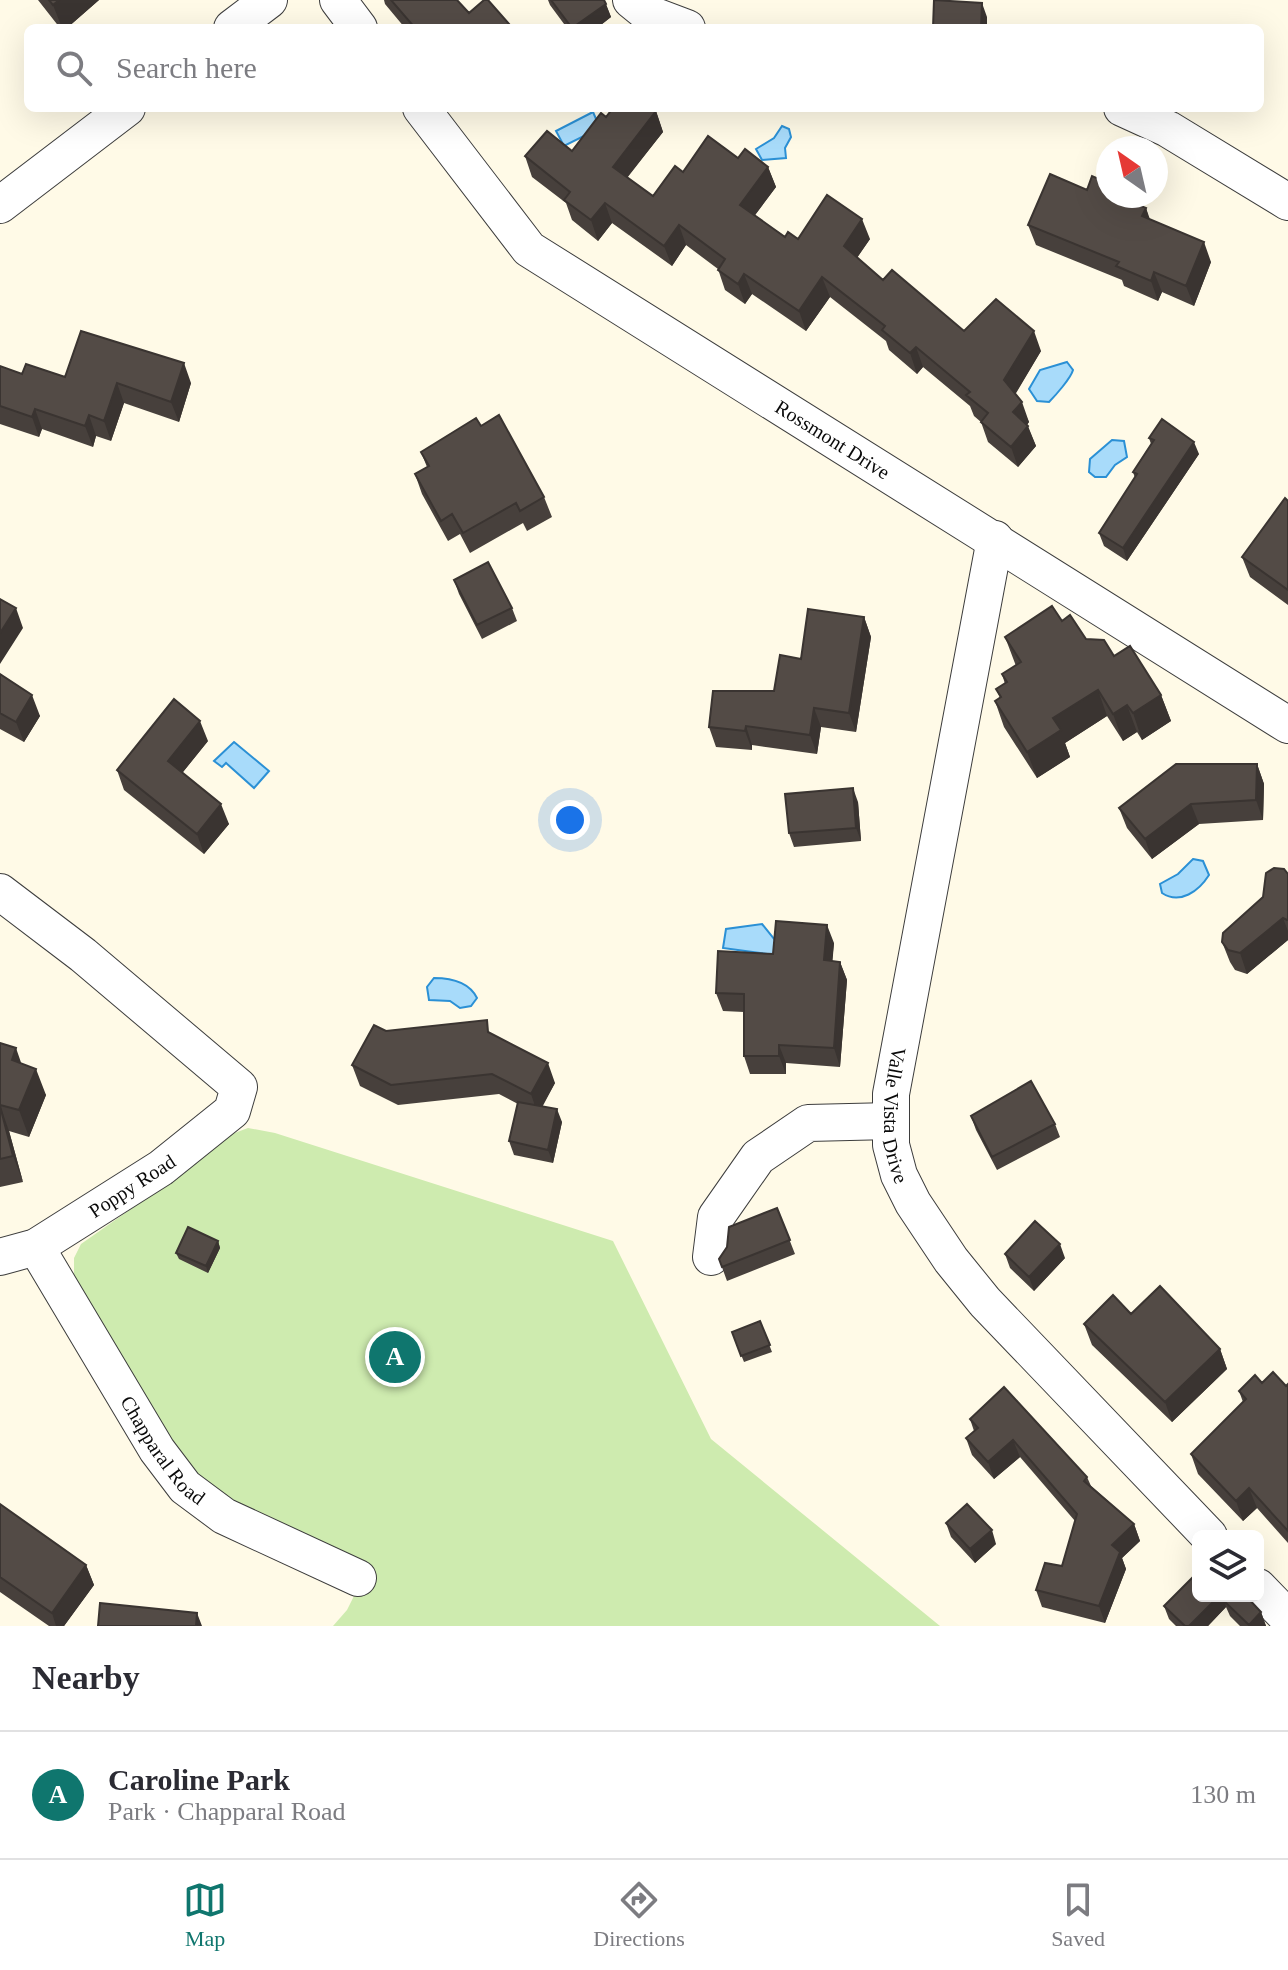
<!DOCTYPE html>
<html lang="en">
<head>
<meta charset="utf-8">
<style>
	:root { --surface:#fff; --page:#f2f2f3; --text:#2b2b33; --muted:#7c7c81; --line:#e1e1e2; --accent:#0f766e }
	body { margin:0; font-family:Georgia,serif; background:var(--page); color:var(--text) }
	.controls { position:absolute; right:24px; bottom:24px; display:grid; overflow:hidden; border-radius:12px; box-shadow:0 8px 32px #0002 }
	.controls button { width:72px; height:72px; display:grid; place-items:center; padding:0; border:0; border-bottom:2px solid var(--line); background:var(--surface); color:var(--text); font:40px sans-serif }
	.compass { position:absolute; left:1096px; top:136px; width:72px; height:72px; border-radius:50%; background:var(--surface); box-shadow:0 8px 32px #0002; rotate:326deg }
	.you { position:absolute; left:570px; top:820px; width:28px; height:28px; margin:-20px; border:6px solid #fff; border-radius:50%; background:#1a73e8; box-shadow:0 0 0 12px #1a73e833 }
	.badge { display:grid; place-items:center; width:52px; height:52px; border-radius:50%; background:var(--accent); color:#fff; font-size:26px; font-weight:700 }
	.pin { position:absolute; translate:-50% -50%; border:4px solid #fff; box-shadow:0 2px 8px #0006 }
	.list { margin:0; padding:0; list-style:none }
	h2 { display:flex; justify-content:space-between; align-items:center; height:104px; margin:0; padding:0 32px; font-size:34px }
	h2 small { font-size:26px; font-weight:400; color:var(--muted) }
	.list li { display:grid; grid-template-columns:52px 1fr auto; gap:24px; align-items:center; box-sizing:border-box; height:128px; padding:0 32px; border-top:2px solid var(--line) }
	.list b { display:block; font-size:30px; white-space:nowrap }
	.list p { margin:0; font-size:26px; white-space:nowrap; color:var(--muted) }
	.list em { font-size:26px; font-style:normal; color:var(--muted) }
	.icon { flex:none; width:44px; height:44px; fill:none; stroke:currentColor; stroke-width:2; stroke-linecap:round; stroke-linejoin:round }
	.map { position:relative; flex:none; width:1288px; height:1626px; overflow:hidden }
	.search { position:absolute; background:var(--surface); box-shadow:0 8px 32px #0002; left:24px; right:24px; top:24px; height:88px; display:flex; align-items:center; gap:20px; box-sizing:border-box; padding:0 28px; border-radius:12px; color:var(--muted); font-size:30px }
	.sheet { height:232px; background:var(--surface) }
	nav { display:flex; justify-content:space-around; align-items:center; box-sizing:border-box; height:112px; border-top:2px solid var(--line); background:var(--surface); font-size:22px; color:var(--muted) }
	nav a { display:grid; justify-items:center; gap:4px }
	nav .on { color:var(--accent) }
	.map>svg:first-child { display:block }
	.green { fill:#ceebaf }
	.water { fill:#a8dbfa; stroke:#2b90d5; stroke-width:2 }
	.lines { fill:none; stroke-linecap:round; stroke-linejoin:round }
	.minor-casing { stroke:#3d3d3d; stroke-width:38 }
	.minor { stroke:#fff; stroke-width:36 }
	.wall { fill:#47403c }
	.shaded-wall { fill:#3a3431 }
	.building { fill:#534b46; stroke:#3a3431; stroke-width:2 }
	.labels { text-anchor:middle; stroke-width:8; stroke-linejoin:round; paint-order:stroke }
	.street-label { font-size:20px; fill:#0a0a0a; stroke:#fff }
</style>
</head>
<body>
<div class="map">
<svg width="1288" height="1626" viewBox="0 0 1288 1626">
	<rect width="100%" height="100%" fill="#fffae7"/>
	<path class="green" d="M 248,1128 L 275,1133 L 613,1241 L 711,1439 L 940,1626 L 333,1626 L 347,1610 L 369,1566 L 224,1500 L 188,1467 L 166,1438 L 74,1275 L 74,1258 L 81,1244 L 158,1190 L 221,1138 Z"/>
	<path class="water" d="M 593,112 L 600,128 L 564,146 L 556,131 Z
		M 782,126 L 789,129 L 791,137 L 785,148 L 786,158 L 762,160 L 756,149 L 774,138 Z
		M 1067,362 L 1073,370 C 1071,378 1055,396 1049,402 L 1037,401 L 1029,389 L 1040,370 Z
		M 1112,440 L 1124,441 L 1127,457 L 1115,465 L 1106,477 L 1095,477 L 1089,472 L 1090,459 Z
		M 234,742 L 269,771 L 254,788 L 226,763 L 222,767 L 214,761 Z
		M 1193,859 L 1203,861 L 1209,875 C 1199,891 1180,905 1162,893 L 1160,884 L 1178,874 Z
		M 762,924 L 775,940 L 774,955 L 723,948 L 726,929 Z
		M 434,978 C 450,978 469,982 477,998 L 471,1006 L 460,1008 L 450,1001 L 429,1000 L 427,987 Z"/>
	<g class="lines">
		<defs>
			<g id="minor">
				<path d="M 338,0 L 359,28"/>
				<path d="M 631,0 L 647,13 L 687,28"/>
				<path d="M 232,28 L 269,0"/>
				<path id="s1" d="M 421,108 L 529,249 L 1288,725"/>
				<path d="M 1122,108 L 1168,129 L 1288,202"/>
				<path d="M 0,205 L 127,108"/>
				<path id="s2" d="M 995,539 L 891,1094 L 891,1145 L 899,1175 L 913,1203 L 951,1260 L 985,1302 L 1209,1536"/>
				<path d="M 0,892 L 83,955 L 239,1087 L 232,1111 L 161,1168 L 36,1247 L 0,1257"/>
				<path id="s3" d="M 36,1247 L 157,1450 L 185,1487 L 224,1516 L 358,1578"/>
				<path d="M 711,1257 L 716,1217 L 758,1157 L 808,1123 L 891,1121"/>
				<path d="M 1258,1587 L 1288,1618"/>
			</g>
		</defs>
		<use href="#minor" class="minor-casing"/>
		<use href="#minor" class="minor"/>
	</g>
	<path class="wall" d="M 38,0 L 99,0 L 67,28 L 60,28 Z
		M 384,0 L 457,0 L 469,13 L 510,25 L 511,28 L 405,28 L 385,4 Z
		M 548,0 L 604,0 L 611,17 L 597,28 L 567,28 L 550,5 Z
		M 656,111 L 663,132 L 627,177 L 653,196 L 683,172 L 738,158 L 768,167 L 776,187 L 754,216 L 785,237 L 798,239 L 870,239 L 857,258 L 883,280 L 964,331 L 1041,351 L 1015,394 L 1029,422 L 1027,425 L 1036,446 L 1018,467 L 988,442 L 981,422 L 974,416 L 970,406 L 923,367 L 917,374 L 889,350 L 886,341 L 830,297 L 806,331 L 752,294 L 745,304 L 725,290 L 718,269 L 686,245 L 672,266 L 612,223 L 598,241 L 572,220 L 566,203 L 532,177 L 525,156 L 572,151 L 606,117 Z
		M 1087,190 L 1108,196 L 1121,196 L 1122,199 L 1146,208 L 1149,219 L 1211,262 L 1194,306 L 1162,292 L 1158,301 L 1124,286 L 1122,280 L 1036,245 L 1028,225 Z
		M 0,366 L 22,374 L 191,383 L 179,422 L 124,403 L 111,441 L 96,436 L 93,447 L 42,429 L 39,437 L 0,424 Z
		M 481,426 L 544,497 L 552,517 L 527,531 L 523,523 L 470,553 L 460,534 L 448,541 L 422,494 L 415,474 L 427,467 L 421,452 Z
		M 1149,438 L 1199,454 L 1127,561 L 1104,546 L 1099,533 L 1135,478 L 1133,472 L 1151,444 Z
		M 1288,501 L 1288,605 L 1250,577 L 1242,557 Z
		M 454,580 L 512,608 L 517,621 L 482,639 L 459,594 Z
		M 864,617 L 871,637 L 856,732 L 821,727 L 817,754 L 752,745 L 752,750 L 716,747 L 709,727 L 774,691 L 801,659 Z
		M 1062,621 L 1086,639 L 1114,656 L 1161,695 L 1171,721 L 1142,740 L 1137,732 L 1123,741 L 1107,716 L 1065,743 L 1070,757 L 1037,778 L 1004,727 L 995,701 L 1000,698 L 996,689 L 1005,684 L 1002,674 L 1016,666 L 1005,637 Z
		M 0,674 L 40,716 L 24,742 L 0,729 Z
		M 208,741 L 182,773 L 229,824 L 204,854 L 124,790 L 117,770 Z
		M 1257,764 L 1264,784 L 1263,820 L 1199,824 L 1152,859 L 1127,828 L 1119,808 Z
		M 858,802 L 861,841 L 794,847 L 789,833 Z
		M 1288,874 L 1288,940 L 1247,974 L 1235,970 L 1230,962 L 1222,942 L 1263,897 Z
		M 834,943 L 832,961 L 840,962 L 847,980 L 840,1067 L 786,1063 L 786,1074 L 750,1074 L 744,1056 L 744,1012 L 723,1011 L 716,993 L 773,954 Z
		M 386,1031 L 492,1034 L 555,1083 L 542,1106 L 562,1122 L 553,1163 L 514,1155 L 509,1141 L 518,1104 L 499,1094 L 398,1105 L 360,1086 L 352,1065 Z
		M 0,1043 L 22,1064 L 46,1095 L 29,1137 L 9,1131 L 23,1182 L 0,1187 Z
		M 971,1116 L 1055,1124 L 1060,1137 L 997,1170 L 976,1130 Z
		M 777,1208 L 795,1254 L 727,1281 L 719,1259 Z
		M 218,1241 L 220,1248 L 208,1273 L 179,1259 L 176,1253 Z
		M 1005,1254 L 1065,1258 L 1034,1291 L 1010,1268 Z
		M 760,1321 L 772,1352 L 744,1362 L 732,1332 Z
		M 1084,1324 L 1220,1349 L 1227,1369 L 1172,1422 L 1092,1345 Z
		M 1262,1383 L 1286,1386 L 1288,1384 L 1288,1543 L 1257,1508 L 1243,1521 L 1198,1474 L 1191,1454 L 1243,1402 L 1239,1391 Z
		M 970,1419 L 1087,1477 L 1091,1486 L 1134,1524 L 1140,1541 L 1122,1558 L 1126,1569 L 1105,1623 L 1042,1607 L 1036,1590 L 1062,1566 L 1075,1521 L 1020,1457 L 994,1479 L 972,1455 L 966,1438 L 974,1431 Z
		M 0,1504 L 86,1565 L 94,1585 L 64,1626 L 49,1626 L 0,1592 Z
		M 946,1523 L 996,1544 L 975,1563 L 951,1537 Z
		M 1198,1572 L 1261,1612 L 1266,1626 L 1240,1626 L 1230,1616 L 1226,1607 L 1208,1626 L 1176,1626 L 1169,1619 L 1164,1606 Z"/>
	<path class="shaded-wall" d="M 59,0 L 99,0 L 67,28 L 62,28 L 53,5 Z
		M 982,3 L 987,17 L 987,28 L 981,28 Z
		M 606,4 L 611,17 L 597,28 L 573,28 Z
		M 656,111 L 663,132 L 620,187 L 613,167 Z
		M 768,167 L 776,187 L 747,226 L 740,205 Z
		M 605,203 L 612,223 L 598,241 L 591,220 Z
		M 1146,208 L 1153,228 L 1142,216 Z
		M 862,219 L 870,239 L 851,266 L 844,246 Z
		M 679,225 L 686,245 L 672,266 L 664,246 Z
		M 1204,242 L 1211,262 L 1194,306 L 1186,286 Z
		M 1154,272 L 1162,292 L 1158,301 L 1151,281 Z
		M 744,274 L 752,294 L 745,304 L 738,284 Z
		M 822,277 L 830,297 L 806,331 L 799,311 Z
		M 1034,331 L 1041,351 L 1012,400 L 1004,380 Z
		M 916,347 L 923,367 L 917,374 L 910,353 Z
		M 184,363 L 191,383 L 179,422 L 171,402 Z
		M 117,383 L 124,403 L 111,441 L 104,421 Z
		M 1022,402 L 1029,422 L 1020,433 L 1013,412 Z
		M 35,409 L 42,429 L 39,437 L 32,417 Z
		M 89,415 L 96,436 L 93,447 L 85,426 Z
		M 1028,426 L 1036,446 L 1018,467 L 1011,447 Z
		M 1194,442 L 1199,454 L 1127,561 L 1123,548 Z
		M 16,608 L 23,628 L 0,664 L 0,633 Z
		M 864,617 L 871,637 L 856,732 L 849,713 Z
		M 1098,690 L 1107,716 L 1065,743 L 1070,757 L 1037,778 L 1027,752 L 1053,718 Z
		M 32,695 L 40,716 L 24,742 L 16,722 Z
		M 1161,695 L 1171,721 L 1142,740 L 1133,713 Z
		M 1127,705 L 1137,732 L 1123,741 L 1113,714 Z
		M 814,708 L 821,727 L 817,754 L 810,735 Z
		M 200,721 L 208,741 L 175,782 L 168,761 Z
		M 746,726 L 752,745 L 752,750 L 745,731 Z
		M 1257,764 L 1264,784 L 1263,820 L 1256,800 Z
		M 853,788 L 858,802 L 861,841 L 856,828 Z
		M 221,804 L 229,824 L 204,854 L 197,834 Z
		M 1191,804 L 1199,824 L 1152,859 L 1145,839 Z
		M 1283,918 L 1288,931 L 1288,940 L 1247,974 L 1240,953 Z
		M 827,925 L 834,943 L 831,979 L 824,960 Z
		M 840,962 L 847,980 L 840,1067 L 834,1048 Z
		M 779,1045 L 786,1063 L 786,1074 L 779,1056 Z
		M 16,1048 L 25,1074 L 12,1060 Z
		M 548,1063 L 555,1083 L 538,1115 L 531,1094 Z
		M 36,1069 L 46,1095 L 29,1137 L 19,1110 Z
		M 0,1105 L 9,1131 L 23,1182 L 13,1156 Z
		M 557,1109 L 562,1122 L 553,1163 L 548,1150 Z
		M 218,1241 L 220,1248 L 208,1273 L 206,1266 Z
		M 1060,1244 L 1065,1258 L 1034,1291 L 1029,1277 Z
		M 1220,1349 L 1227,1369 L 1172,1422 L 1165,1402 Z
		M 1013,1440 L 1020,1457 L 994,1479 L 988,1462 Z
		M 1249,1488 L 1257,1508 L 1243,1521 L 1236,1501 Z
		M 1134,1524 L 1140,1541 L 1122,1558 L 1126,1569 L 1105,1623 L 1099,1606 L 1112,1545 Z
		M 992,1530 L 996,1544 L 975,1563 L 970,1549 Z
		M 86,1565 L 94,1585 L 64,1626 L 56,1626 L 52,1613 Z
		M 1219,1596 L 1238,1596 L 1225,1602 L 1226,1607 L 1208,1626 L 1189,1626 Z
		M 1261,1612 L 1266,1626 L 1249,1626 L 1249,1625 Z
		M 197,1613 L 202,1626 L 196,1626 Z"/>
	<path class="building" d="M 49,0 L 59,0 L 53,5 Z
		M 391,0 L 457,0 L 469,13 L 484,0 L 488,0 L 510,25 L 506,28 L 415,28 Z
		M 551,0 L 604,0 L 606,4 L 572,28 Z
		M 934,0 L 982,3 L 981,28 L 933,28 Z
		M 613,108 L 651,108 L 656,111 L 613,167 L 653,196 L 675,166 L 683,172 L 708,136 L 738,158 L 745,149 L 768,167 L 740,205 L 785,237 L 788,232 L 798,239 L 827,195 L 862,219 L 844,246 L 883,280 L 892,270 L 964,331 L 996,299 L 1034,331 L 1004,380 L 1022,402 L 1013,412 L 1028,426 L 1011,447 L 981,422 L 988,413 L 966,395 L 970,392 L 916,347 L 910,353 L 882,330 L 885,326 L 822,277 L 799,311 L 744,274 L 738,284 L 718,270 L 725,259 L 679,225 L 664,246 L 605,203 L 591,220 L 564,200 L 570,192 L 525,156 L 547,131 L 572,151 L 601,113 L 606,117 Z
		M 1050,174 L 1087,190 L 1092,176 L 1108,183 L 1108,196 L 1116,196 L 1146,208 L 1142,216 L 1204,242 L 1186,286 L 1154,272 L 1151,281 L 1116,266 L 1119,262 L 1028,225 Z
		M 81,331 L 184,363 L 171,402 L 117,383 L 104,421 L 89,415 L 85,426 L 35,409 L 32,417 L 0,406 L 0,366 L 22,374 L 26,364 L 65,377 Z
		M 499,415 L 544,497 L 520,511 L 516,503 L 463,533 L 452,514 L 441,521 L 415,474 L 429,466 L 421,452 L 476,418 L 481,426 Z
		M 1162,419 L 1194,442 L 1123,548 L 1099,533 L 1137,474 L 1133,472 L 1154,440 L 1149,438 Z
		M 1285,498 L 1288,501 L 1288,590 L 1242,557 Z
		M 488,562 L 512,608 L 477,625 L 454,580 Z
		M 0,599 L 16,608 L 0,633 Z
		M 1052,606 L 1062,621 L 1070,615 L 1086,639 L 1104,640 L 1114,656 L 1130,646 L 1161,695 L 1133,713 L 1127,705 L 1113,714 L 1098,690 L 1053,718 L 1061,730 L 1027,752 L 995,701 L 1001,697 L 996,689 L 1007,682 L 1002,674 L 1021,662 L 1005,637 Z
		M 808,609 L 864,617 L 849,713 L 814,708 L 810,735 L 746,726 L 745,731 L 709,727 L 713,691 L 774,691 L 780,655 L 801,659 Z
		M 0,674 L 32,695 L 16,722 L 0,713 Z
		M 174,699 L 200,721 L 168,761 L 221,804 L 197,834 L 117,770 Z
		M 1176,764 L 1257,764 L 1256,800 L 1191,804 L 1145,839 L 1119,808 Z
		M 853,788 L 856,828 L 789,833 L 785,794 Z
		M 1274,868 L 1284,869 L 1288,874 L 1288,920 L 1287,920 L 1283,918 L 1240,953 L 1228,950 L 1222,942 L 1223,933 L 1263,897 L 1266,873 Z
		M 776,921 L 827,925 L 824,960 L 840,962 L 834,1048 L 779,1045 L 779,1056 L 744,1056 L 744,994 L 716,993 L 718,951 L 773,954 Z
		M 487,1020 L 488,1032 L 548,1063 L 531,1094 L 492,1074 L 391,1085 L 352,1065 L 374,1025 L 386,1031 Z
		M 0,1043 L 16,1048 L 12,1060 L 36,1069 L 19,1110 L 0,1105 Z
		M 1031,1081 L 1055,1124 L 992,1157 L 971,1116 Z
		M 518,1102 L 557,1109 L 548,1150 L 509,1141 Z
		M 0,1106 L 13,1156 L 0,1159 Z
		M 777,1208 L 790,1240 L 722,1267 L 719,1259 L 727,1247 L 729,1227 Z
		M 1035,1221 L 1060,1244 L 1029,1277 L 1005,1254 Z
		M 188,1227 L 218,1241 L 206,1266 L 176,1253 Z
		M 1160,1286 L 1220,1349 L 1165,1402 L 1084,1324 L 1113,1295 L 1131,1314 Z
		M 760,1321 L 770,1345 L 741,1356 L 732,1332 Z
		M 1273,1372 L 1286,1386 L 1288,1384 L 1288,1531 L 1249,1488 L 1236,1501 L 1191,1454 L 1246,1399 L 1239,1391 L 1255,1375 L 1262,1383 Z
		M 1004,1387 L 1087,1477 L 1084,1481 L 1134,1524 L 1112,1545 L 1120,1552 L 1099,1606 L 1036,1590 L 1045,1563 L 1062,1566 L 1077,1514 L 1013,1440 L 988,1462 L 966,1438 L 978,1428 L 970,1419 Z
		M 0,1504 L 86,1565 L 52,1613 L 0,1577 Z
		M 967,1504 L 992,1530 L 970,1549 L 946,1523 Z
		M 1198,1572 L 1198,1596 L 1219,1596 L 1189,1626 L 1185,1626 L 1164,1606 Z
		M 1230,1596 L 1246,1596 L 1261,1612 L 1249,1625 L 1225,1602 Z
		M 100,1603 L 197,1613 L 196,1626 L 98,1626 Z"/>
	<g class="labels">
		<g class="street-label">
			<text dy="7" stroke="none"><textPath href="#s1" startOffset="536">Rossmont Drive</textPath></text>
			<text dy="7" stroke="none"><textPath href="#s2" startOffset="586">Valle Vista Drive</textPath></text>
			<text transform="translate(132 1186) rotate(-33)" y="7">Poppy Road</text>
			<text dy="7" stroke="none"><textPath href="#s3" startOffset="240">Chapparal Road</textPath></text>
		</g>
	</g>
</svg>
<div class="controls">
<button><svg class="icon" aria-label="layers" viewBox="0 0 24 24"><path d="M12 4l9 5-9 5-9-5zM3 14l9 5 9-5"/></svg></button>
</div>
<svg class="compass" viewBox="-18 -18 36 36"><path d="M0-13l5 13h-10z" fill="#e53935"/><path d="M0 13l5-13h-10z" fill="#7c7c81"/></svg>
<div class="you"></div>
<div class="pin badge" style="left:395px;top:1357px">A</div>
<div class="search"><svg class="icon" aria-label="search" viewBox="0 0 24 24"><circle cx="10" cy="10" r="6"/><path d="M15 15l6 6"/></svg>Search here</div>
</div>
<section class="sheet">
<h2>Nearby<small></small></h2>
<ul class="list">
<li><span class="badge">A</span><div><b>Caroline Park</b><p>Park · Chapparal Road</p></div><em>130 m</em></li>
</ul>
</section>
<nav>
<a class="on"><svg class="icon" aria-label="map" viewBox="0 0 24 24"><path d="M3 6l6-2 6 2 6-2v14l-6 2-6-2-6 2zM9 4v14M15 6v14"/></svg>Map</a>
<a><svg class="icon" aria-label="directions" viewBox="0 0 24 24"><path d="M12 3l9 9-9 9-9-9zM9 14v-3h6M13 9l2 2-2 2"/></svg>Directions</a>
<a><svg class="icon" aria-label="saved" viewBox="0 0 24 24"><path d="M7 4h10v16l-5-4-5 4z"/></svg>Saved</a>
</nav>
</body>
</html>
